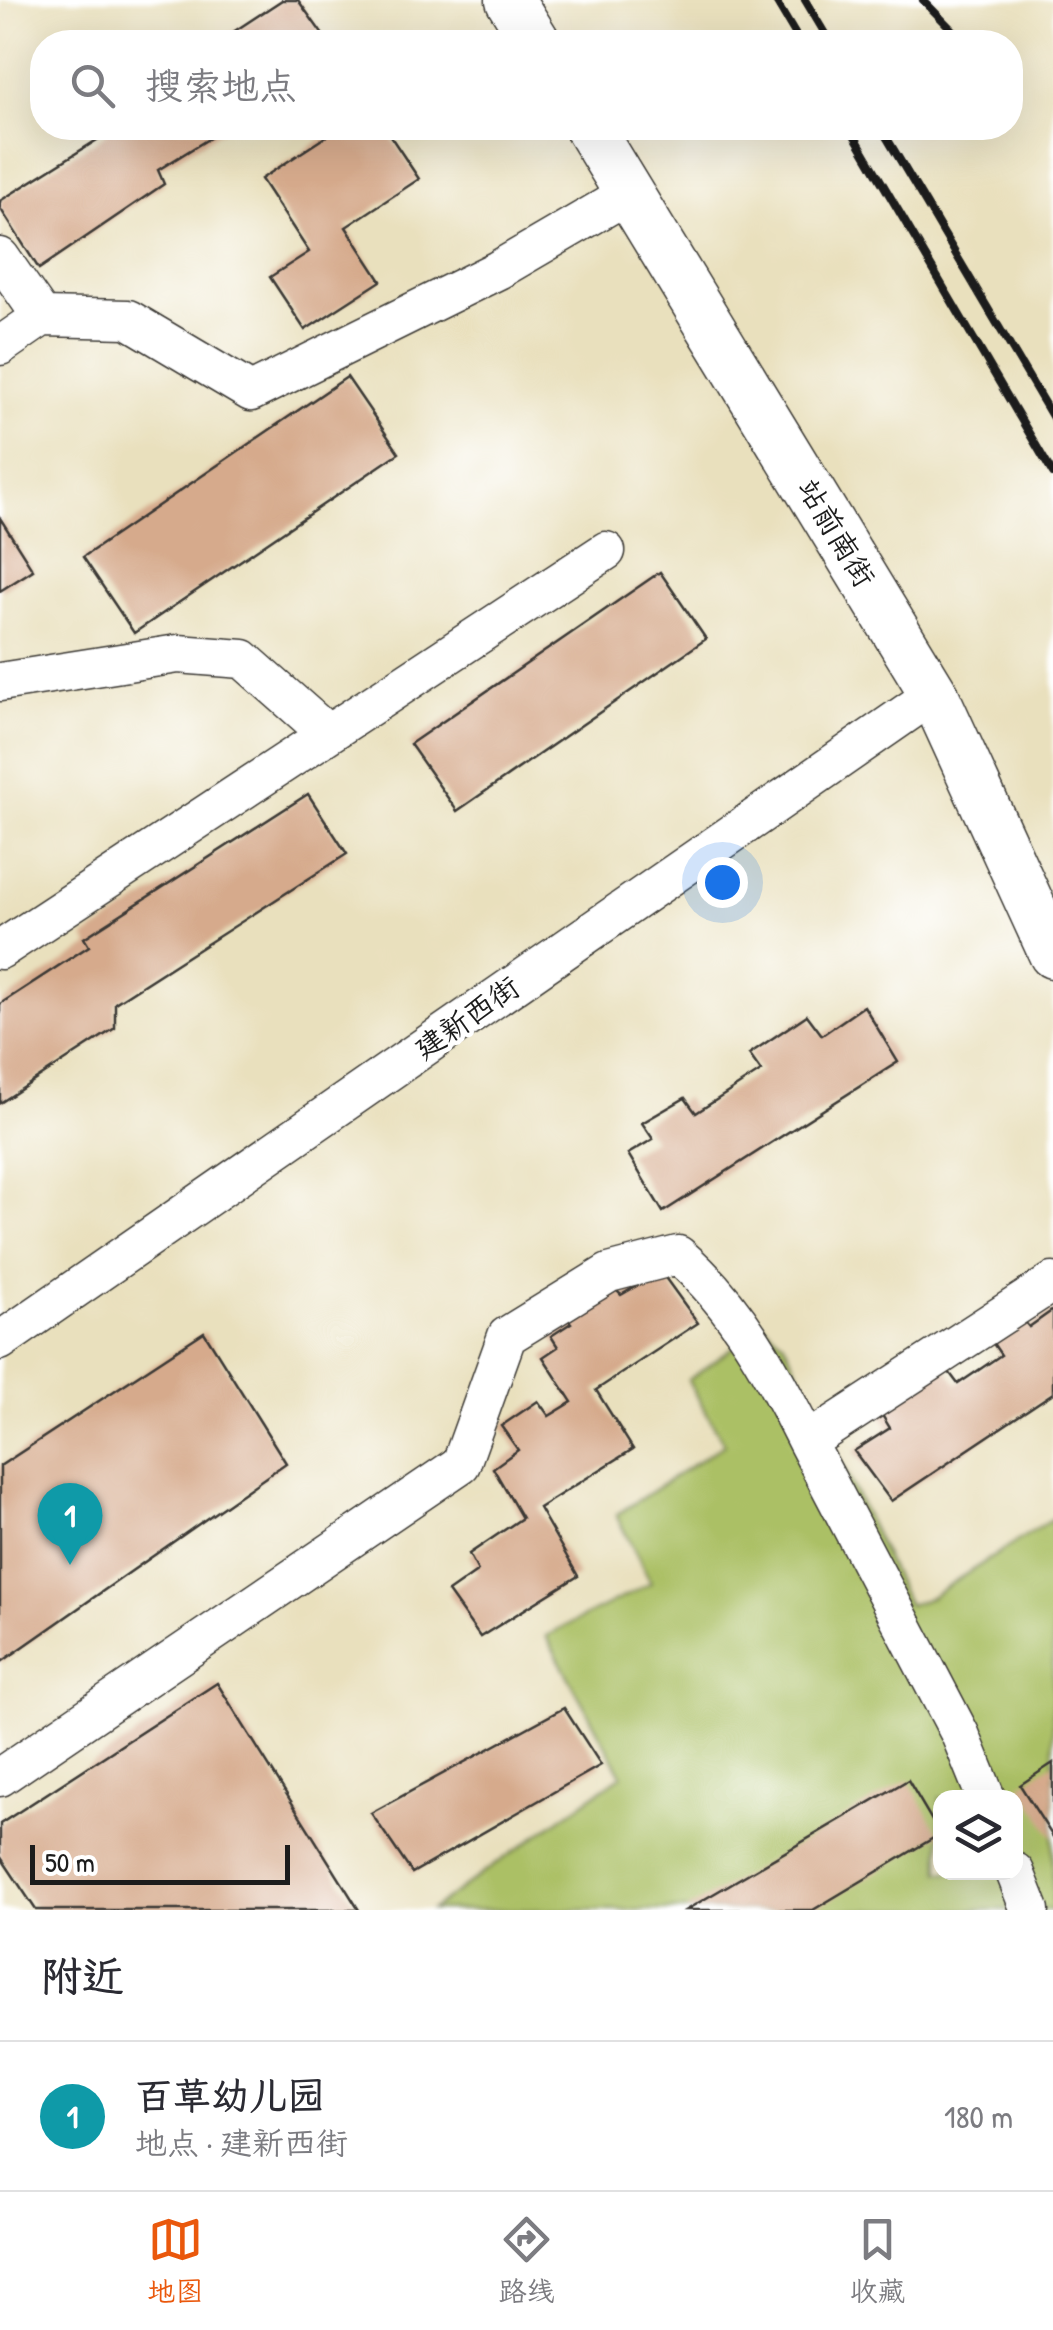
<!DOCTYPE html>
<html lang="zh">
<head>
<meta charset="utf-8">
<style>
	:root { --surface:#fff; --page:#f2f2f3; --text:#2b2b33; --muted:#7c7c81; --line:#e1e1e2; --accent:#ea580c }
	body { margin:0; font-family:"Patrick Hand","LXGW WenKai TC",sans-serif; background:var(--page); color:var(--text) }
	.controls { position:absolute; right:30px; bottom:30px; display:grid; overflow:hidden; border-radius:20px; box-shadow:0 10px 40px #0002 }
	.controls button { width:90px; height:90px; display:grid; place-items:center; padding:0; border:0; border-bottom:2px solid var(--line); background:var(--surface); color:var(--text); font:50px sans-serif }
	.scale { position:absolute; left:30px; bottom:25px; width:260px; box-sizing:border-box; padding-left:10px; border:5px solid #1c1c1c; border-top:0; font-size:28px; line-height:35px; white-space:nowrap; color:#1c1c1c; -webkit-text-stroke:8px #fff; paint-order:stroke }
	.you { position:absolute; left:722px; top:882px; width:35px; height:35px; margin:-25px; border:8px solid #fff; border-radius:50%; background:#1a73e8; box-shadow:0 0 0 15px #1a73e833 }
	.badge { display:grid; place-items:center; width:65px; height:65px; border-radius:50%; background:var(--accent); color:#fff; font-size:32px; font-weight:700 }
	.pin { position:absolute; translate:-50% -82px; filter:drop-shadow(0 2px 5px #0008) }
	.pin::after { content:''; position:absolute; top:52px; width:35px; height:30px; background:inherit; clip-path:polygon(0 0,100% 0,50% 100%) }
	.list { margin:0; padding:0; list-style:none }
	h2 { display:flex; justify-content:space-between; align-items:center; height:130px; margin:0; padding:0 40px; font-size:42px }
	h2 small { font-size:32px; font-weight:400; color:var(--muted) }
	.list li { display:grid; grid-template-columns:65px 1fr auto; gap:30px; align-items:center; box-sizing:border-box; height:150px; padding:0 40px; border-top:2px solid var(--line) }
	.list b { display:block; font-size:38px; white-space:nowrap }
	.list p { margin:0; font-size:32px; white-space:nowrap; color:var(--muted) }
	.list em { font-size:32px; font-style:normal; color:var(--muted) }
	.icon { flex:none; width:55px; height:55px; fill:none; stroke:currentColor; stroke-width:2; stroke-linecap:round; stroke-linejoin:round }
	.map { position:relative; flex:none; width:1053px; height:1910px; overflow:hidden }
	.search { position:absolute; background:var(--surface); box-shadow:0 10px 40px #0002; left:30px; right:30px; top:30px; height:110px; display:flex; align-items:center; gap:25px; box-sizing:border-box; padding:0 35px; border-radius:40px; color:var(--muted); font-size:38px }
	.sheet { height:280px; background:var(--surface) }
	nav { display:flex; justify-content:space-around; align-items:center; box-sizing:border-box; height:140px; border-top:2px solid var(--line); background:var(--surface); font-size:28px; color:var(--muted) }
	nav a { display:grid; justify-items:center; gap:5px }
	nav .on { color:var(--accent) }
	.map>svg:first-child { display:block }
	.green { fill:#abc065; stroke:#646e40; stroke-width:2.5; fill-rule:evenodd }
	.building { fill:#d6aa8c }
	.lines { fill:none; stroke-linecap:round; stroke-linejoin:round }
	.minor-casing { stroke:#3b3934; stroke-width:41 }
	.major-casing { stroke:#3b3934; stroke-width:51 }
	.minor { stroke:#fff; stroke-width:38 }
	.major { stroke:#fff; stroke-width:48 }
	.rail { stroke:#1c1c1c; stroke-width:8 }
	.labels { text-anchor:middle; stroke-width:9; stroke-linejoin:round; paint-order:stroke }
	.street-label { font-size:30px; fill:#1c1c1c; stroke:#fff }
</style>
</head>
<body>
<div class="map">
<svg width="1053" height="1910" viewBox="0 0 1053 1910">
	<rect width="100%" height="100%" fill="#fff"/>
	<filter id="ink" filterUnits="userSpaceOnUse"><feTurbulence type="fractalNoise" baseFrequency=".01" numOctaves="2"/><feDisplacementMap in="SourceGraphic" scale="20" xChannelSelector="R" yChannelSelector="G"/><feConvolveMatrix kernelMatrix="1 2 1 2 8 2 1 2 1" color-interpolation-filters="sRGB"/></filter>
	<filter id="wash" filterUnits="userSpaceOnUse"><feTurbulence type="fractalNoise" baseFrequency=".0048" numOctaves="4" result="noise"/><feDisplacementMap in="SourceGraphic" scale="40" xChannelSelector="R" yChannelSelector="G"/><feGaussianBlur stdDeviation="2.25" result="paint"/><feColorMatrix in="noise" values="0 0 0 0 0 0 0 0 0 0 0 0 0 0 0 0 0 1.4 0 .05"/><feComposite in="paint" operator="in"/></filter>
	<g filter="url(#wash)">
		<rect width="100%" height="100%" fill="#e9e0bd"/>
		<path class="green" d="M 764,1325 L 784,1342 L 908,1605 L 927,1599 L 1053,1518 L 1053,1910 L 431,1910 L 622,1775 L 546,1636 L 651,1583 L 616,1515 L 724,1444 L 688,1380 ZM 940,1798 L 1016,1798 L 1016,1872 L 940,1872 Z"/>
		<g id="blocks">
			<path class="building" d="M 282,0 L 298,0 L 328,42 L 218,42 Z
				M 102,128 L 226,128 L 158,170 L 164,184 L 39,269 L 0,208 L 0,201 L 108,133 Z
				M 339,128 L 385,128 L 419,179 L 346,227 L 381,281 L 305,330 L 270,277 L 309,252 L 261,179 Z
				M 347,377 L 399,453 L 134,633 L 83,557 Z
				M 0,518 L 33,570 L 0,591 Z
				M 660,572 L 706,639 L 457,811 L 410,744 Z
				M 308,794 L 347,854 L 115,1003 L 115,1028 L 0,1103 L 0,1004 L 89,946 L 84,938 Z
				M 864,1006 L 898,1062 L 663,1212 L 628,1154 L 653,1139 L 642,1123 L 685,1098 L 696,1113 L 761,1071 L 749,1054 L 807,1015 L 822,1035 Z
				M 661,1272 L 698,1323 L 596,1390 L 633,1449 L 539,1508 L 578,1576 L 480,1637 L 448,1592 L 478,1571 L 469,1554 L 522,1518 L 493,1468 L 518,1450 L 501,1426 L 538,1401 L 549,1416 L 572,1402 L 543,1357 L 558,1347 L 551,1336 L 571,1323 L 562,1312 L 609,1283 L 621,1295 Z
				M 1053,1310 L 1053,1393 L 891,1501 L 854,1451 L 890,1428 L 877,1407 L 943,1364 L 958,1384 L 1001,1355 L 988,1336 L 1020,1316 L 1029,1327 Z
				M 204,1332 L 286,1463 L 0,1663 L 0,1466 Z
				M 217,1683 L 359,1910 L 36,1910 L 0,1856 L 0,1824 Z
				M 564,1708 L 601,1765 L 412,1873 L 371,1813 Z
				M 1053,1763 L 1053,1837 L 1020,1785 Z
				M 908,1780 L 940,1834 L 813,1910 L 686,1910 Z"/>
		</g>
	</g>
	<g filter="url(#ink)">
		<use href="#blocks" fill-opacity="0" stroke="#3b3934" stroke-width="2.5"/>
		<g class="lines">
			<defs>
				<path id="minor" d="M 0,257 L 42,317 L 128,319 L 251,392 L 498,270 L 630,193
					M 0,346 L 42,317
					M 0,682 L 178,654 L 243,659 L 328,734
					M 0,950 L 606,551
					M 0,1341 L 934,694
					M 807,1442 L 960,1734 L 986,1798
					M 0,1777 L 461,1464 L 507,1336 L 609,1273 L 678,1255 C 737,1305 773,1374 807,1442 L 1053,1282
					M 1015,1872 L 1030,1910"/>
				<path id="major" d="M 510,0 L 536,42
					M 589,128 L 934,694 L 1053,954"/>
			</defs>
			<use href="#minor" class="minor-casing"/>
			<use href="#major" class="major-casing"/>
			<use href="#minor" class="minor"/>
			<use href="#major" class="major"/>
			<path class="rail" d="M 775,0 L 800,42
				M 805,0 L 830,42
				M 923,0 L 964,42
				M 850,128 L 1053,474
				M 881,128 L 1053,418"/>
		</g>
	</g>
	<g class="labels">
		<g class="street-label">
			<text transform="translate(836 533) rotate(59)" y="10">站前南街</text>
			<text transform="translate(467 1018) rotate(-35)" y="10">建新西街</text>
		</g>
	</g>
</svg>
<div class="controls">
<button><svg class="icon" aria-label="layers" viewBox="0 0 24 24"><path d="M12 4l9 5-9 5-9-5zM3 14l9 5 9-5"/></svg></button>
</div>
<div class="scale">50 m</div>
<div class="you"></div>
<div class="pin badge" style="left:70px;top:1565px;background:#0f9aa8">1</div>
<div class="search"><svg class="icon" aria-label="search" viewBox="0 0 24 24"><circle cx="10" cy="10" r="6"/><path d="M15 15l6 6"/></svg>搜索地点</div>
</div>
<section class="sheet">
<h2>附近<small></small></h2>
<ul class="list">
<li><span class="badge" style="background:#0f9aa8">1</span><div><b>百草幼儿园</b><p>地点 · 建新西街</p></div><em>180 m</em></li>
</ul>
</section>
<nav>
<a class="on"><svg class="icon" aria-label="map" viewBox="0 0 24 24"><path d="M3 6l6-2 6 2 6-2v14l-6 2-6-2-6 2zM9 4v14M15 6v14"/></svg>地图</a>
<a><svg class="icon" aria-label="directions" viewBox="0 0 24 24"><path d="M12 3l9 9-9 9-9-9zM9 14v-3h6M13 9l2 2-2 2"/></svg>路线</a>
<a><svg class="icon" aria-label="saved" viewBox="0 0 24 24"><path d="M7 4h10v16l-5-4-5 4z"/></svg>收藏</a>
</nav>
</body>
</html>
